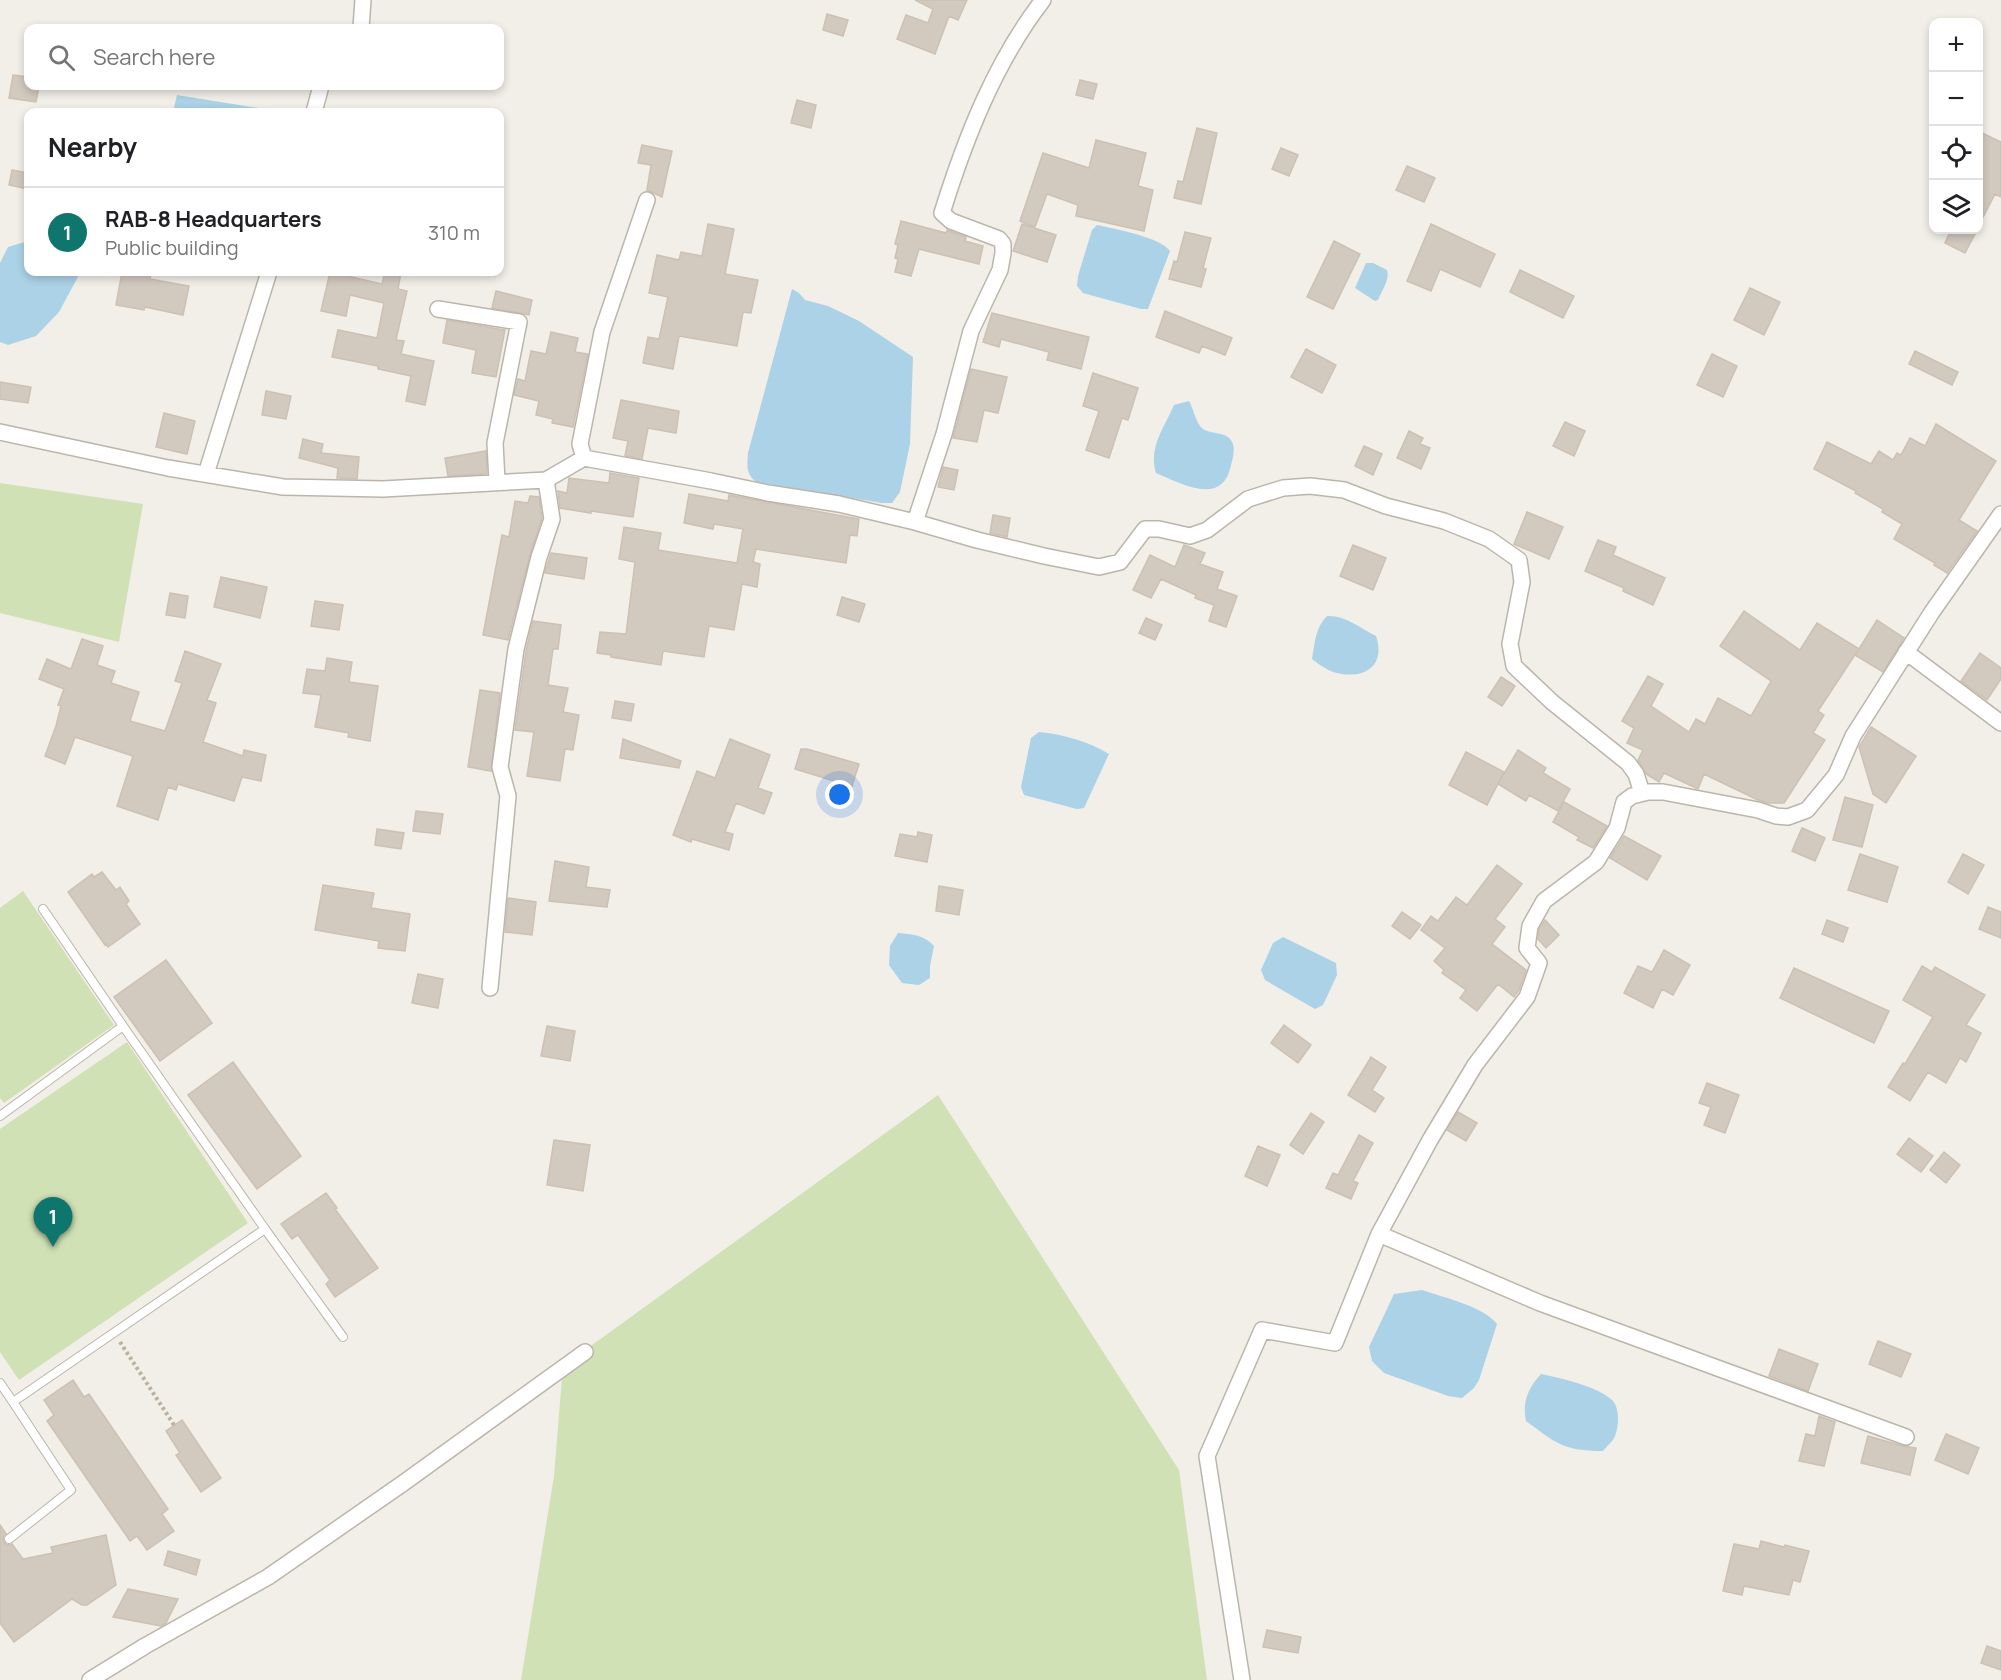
<!DOCTYPE html>
<html lang="en">
<head>
<meta charset="utf-8">
<style>
	:root { --surface:#fff; --page:#f2f2f2; --text:#202124; --muted:#757577; --line:#e0e0e0; --accent:#0f766e }
	body { margin:0; font-family:Manrope,sans-serif; background:var(--page); color:var(--text) }
	.controls { position:absolute; right:18px; top:18px; display:grid; overflow:hidden; border-radius:12px; box-shadow:0 3px 9px #0003 }
	.controls button { width:54px; height:54px; display:grid; place-items:center; padding:0; border:0; border-bottom:2px solid var(--line); background:var(--surface); color:var(--text); font:30px sans-serif }
	.you { position:absolute; left:840px; top:795px; width:21px; height:21px; margin:-15px; border:4px solid #fff; border-radius:50%; background:#1a73e8; box-shadow:0 0 0 9px #1a73e833 }
	.badge { display:grid; place-items:center; width:39px; height:39px; border-radius:50%; background:var(--accent); color:#fff; font-size:20px; font-weight:700 }
	.pin { position:absolute; translate:-50% -50px; filter:drop-shadow(0 2px 3px #0008) }
	.pin::after { content:''; position:absolute; top:32px; width:21px; height:18px; background:inherit; clip-path:polygon(0 0,100% 0,50% 100%) }
	.list { margin:0; padding:0; list-style:none }
	h2 { display:flex; justify-content:space-between; align-items:center; height:78px; margin:0; padding:0 24px; font-size:26px }
	h2 small { font-size:20px; font-weight:400; color:var(--muted) }
	.list li { display:grid; grid-template-columns:39px 1fr auto; gap:18px; align-items:center; box-sizing:border-box; height:90px; padding:0 24px; border-top:2px solid var(--line) }
	.list b { display:block; font-size:22px; white-space:nowrap }
	.list p { margin:0; font-size:20px; white-space:nowrap; color:var(--muted) }
	.list em { font-size:20px; font-style:normal; color:var(--muted) }
	.icon { flex:none; width:33px; height:33px; fill:none; stroke:currentColor; stroke-width:2; stroke-linecap:round; stroke-linejoin:round }
	.map { position:relative; flex:none; width:2001px; height:1680px; overflow:hidden }
	.search { position:absolute; background:var(--surface); box-shadow:0 3px 9px #0003; left:24px; top:24px; width:480px; height:66px; display:flex; align-items:center; gap:15px; box-sizing:border-box; padding:0 21px; border-radius:12px; color:var(--muted); font-size:22px }
	.panel { position:absolute; background:var(--surface); box-shadow:0 3px 9px #0003; left:24px; top:108px; width:480px; height:168px; border-radius:12px }
	.map>svg:first-child { display:block }
	.green { fill:#d0e1b5 }
	.water { fill:#abd2e7 }
	.building { fill:#d2c9bf; stroke:#ccc1b3; stroke-width:1.5 }
	.lines { fill:none; stroke-linecap:round; stroke-linejoin:round }
	.lane-casing { stroke:#bcb5ab; stroke-width:10 }
	.street-casing { stroke:#bcb5ab; stroke-width:18 }
	.path { stroke:#bcb09e; stroke-width:4; stroke-dasharray:3 3; stroke-linecap:butt }
	.lane { stroke:#fff; stroke-width:8 }
	.street { stroke:#fff; stroke-width:15 }
</style>
</head>
<body>
<div class="map">
<svg width="2001" height="1680" viewBox="0 0 2001 1680">
	<rect width="100%" height="100%" fill="#f2eee8"/>
	<path class="green" d="M 0,483 L 143,504 L 119,642 L 0,613 Z
		M 23,891 L 114,1025 L 4,1103 L 0,1098 L 0,908 Z
		M 127,1042 L 248,1223 L 19,1380 L 0,1352 L 0,1129 Z
		M 938,1095 L 1179,1470 L 1207,1680 L 521,1680 L 554,1476 L 563,1366 Z"/>
	<path class="water" d="M 177,95 L 277,111 L 173,112 Z
		M 1097,225 C 1115,229 1160,237 1170,251 L 1148,309 L 1141,309 L 1083,293 L 1077,286 L 1078,276 L 1092,230 Z
		M 28,241 L 28,272 L 78,272 L 79,275 L 59,312 L 36,336 L 8,345 L 0,342 L 0,263 L 8,247 Z
		M 1366,263 L 1373,263 L 1387,270 C 1390,280 1382,290 1378,300 L 1375,301 L 1355,288 Z
		M 792,289 L 799,293 L 805,300 L 828,306 L 859,321 L 913,357 L 910,444 L 900,492 L 892,503 L 882,503 L 756,482 C 746,474 747,466 748,453 Z
		M 1189,401 C 1194,410 1196,424 1203,429 C 1212,435 1227,431 1232,442 C 1236,449 1232,461 1230,469 C 1220,506 1180,483 1156,473 C 1148,448 1164,428 1174,405 Z
		M 1327,616 C 1345,615 1360,628 1376,636 C 1385,662 1369,678 1342,674 C 1331,673 1321,666 1312,659 C 1315,643 1315,628 1327,616 Z
		M 1039,732 C 1062,734 1090,742 1109,754 L 1084,808 L 1077,809 L 1024,795 L 1021,787 L 1031,738 Z
		M 898,933 C 912,934 924,935 934,946 L 930,966 L 930,978 L 919,985 L 902,983 L 889,965 L 890,946 Z
		M 1283,937 L 1336,963 L 1337,975 L 1323,1005 L 1315,1009 L 1265,980 L 1261,970 L 1273,943 Z
		M 1422,1290 C 1442,1297 1485,1307 1497,1324 L 1479,1380 L 1474,1388 L 1462,1398 L 1448,1396 L 1384,1373 L 1372,1361 L 1369,1347 L 1394,1294 Z
		M 1541,1374 C 1560,1378 1597,1386 1612,1400 C 1620,1408 1619,1426 1615,1436 C 1613,1441 1606,1447 1603,1451 C 1563,1451 1556,1443 1526,1421 C 1522,1402 1528,1388 1541,1374 Z"/>
	<path class="building" d="M 915,0 L 967,0 L 958,20 L 949,16 L 935,54 L 897,39 L 906,15 L 928,23 L 933,9 Z
		M 827,14 L 848,20 L 843,36 L 823,30 Z
		M 13,75 L 28,77 L 28,86 L 39,86 L 36,102 L 9,98 Z
		M 1080,80 L 1097,84 L 1093,99 L 1076,95 Z
		M 797,100 L 816,105 L 811,128 L 791,123 Z
		M 1197,128 L 1217,133 L 1201,204 L 1174,198 L 1178,181 L 1183,182 Z
		M 1978,131 L 2001,142 L 2001,197 L 1995,194 L 1978,227 Z
		M 1096,140 L 1146,153 L 1138,186 L 1153,190 L 1144,231 L 1076,216 L 1078,205 L 1047,194 L 1035,227 L 1020,221 L 1043,153 L 1089,168 Z
		M 642,145 L 672,151 L 662,197 L 647,190 L 651,165 L 638,163 Z
		M 1281,148 L 1298,155 L 1289,176 L 1272,169 Z
		M 1407,166 L 1435,178 L 1424,202 L 1396,190 Z
		M 12,170 L 28,173 L 28,189 L 9,185 Z
		M 901,221 L 946,233 L 947,230 L 966,237 L 965,241 L 983,246 L 979,264 L 919,249 L 911,276 L 895,272 L 898,259 L 895,258 L 898,245 L 895,244 Z
		M 708,224 L 734,229 L 725,274 L 758,280 L 751,313 L 743,312 L 737,346 L 679,336 L 673,369 L 643,363 L 648,337 L 659,339 L 668,297 L 649,293 L 657,255 L 679,260 L 681,252 L 702,256 Z
		M 1022,224 L 1056,235 L 1047,262 L 1013,251 Z
		M 1431,224 L 1495,254 L 1480,287 L 1440,269 L 1431,291 L 1407,281 Z
		M 1951,230 L 1977,230 L 1965,253 L 1945,243 Z
		M 1185,232 L 1211,238 L 1203,268 L 1206,269 L 1201,287 L 1169,279 L 1174,261 L 1177,262 Z
		M 1334,241 L 1360,254 L 1333,309 L 1307,297 Z
		M 1520,270 L 1574,296 L 1563,318 L 1510,292 Z
		M 122,272 L 151,272 L 150,279 L 189,286 L 183,315 L 145,307 L 144,310 L 116,305 Z
		M 330,272 L 349,272 L 347,276 L 382,284 L 385,272 L 401,272 L 398,289 L 407,291 L 396,340 L 404,341 L 401,354 L 434,361 L 425,405 L 406,401 L 411,376 L 378,369 L 378,366 L 332,357 L 338,330 L 377,338 L 384,303 L 350,295 L 346,316 L 321,311 Z
		M 1750,288 L 1780,302 L 1764,335 L 1734,320 Z
		M 496,291 L 532,300 L 529,315 L 492,308 Z
		M 1165,311 L 1232,338 L 1225,355 L 1202,346 L 1199,353 L 1156,337 Z
		M 992,313 L 1089,337 L 1081,369 L 1047,360 L 1049,352 L 1001,339 L 999,347 L 983,342 Z
		M 447,320 L 505,330 L 496,377 L 472,373 L 476,350 L 443,343 Z
		M 551,332 L 578,338 L 575,352 L 588,354 L 573,427 L 552,423 L 553,419 L 536,415 L 539,401 L 514,395 L 518,379 L 525,381 L 531,351 L 546,354 Z
		M 1306,349 L 1336,365 L 1322,393 L 1291,377 Z
		M 1915,351 L 1958,372 L 1952,385 L 1909,364 Z
		M 1712,354 L 1737,366 L 1723,397 L 1697,385 Z
		M 971,369 L 1007,377 L 998,413 L 984,410 L 977,442 L 953,438 Z
		M 1093,373 L 1138,388 L 1128,420 L 1122,418 L 1109,458 L 1086,450 L 1099,411 L 1083,406 Z
		M 0,382 L 31,387 L 28,403 L 0,399 Z
		M 266,391 L 291,396 L 286,419 L 262,415 Z
		M 621,400 L 679,411 L 676,433 L 648,428 L 642,459 L 625,456 L 628,441 L 613,438 Z
		M 164,413 L 195,421 L 187,454 L 156,447 Z
		M 1565,422 L 1585,431 L 1574,456 L 1553,446 Z
		M 1936,424 L 1996,461 L 1959,520 L 1977,531 L 1947,573 L 1934,565 L 1935,563 L 1894,539 L 1902,524 L 1882,512 L 1883,509 L 1855,493 L 1856,491 L 1814,469 L 1827,442 L 1871,464 L 1879,451 L 1893,460 L 1897,453 L 1901,455 L 1910,438 L 1925,446 Z
		M 1409,431 L 1423,438 L 1420,444 L 1430,448 L 1421,469 L 1397,458 Z
		M 303,439 L 323,444 L 321,453 L 359,457 L 357,479 L 337,478 L 338,468 L 299,458 Z
		M 1364,446 L 1382,454 L 1373,475 L 1355,466 Z
		M 486,451 L 487,474 L 448,476 L 445,458 Z
		M 943,467 L 958,470 L 954,490 L 938,487 Z
		M 610,473 L 639,478 L 633,517 L 591,511 L 591,513 L 560,508 L 558,491 L 567,493 L 569,478 L 609,483 Z
		M 689,494 L 728,501 L 729,495 L 859,519 L 857,536 L 850,535 L 846,563 L 756,549 L 753,562 L 760,564 L 757,587 L 742,584 L 734,630 L 709,626 L 704,657 L 663,651 L 661,665 L 611,657 L 611,655 L 597,653 L 600,632 L 626,634 L 635,562 L 619,559 L 624,527 L 661,533 L 658,550 L 737,563 L 743,529 L 714,524 L 713,529 L 684,523 Z
		M 530,496 L 539,497 L 542,518 L 530,555 L 508,640 L 483,635 L 502,535 L 509,537 L 515,501 L 528,503 Z
		M 1527,512 L 1563,527 L 1549,559 L 1514,544 Z
		M 993,515 L 1010,518 L 1007,537 L 990,533 Z
		M 1598,540 L 1616,547 L 1613,555 L 1665,578 L 1653,605 L 1623,591 L 1624,588 L 1585,571 Z
		M 1184,545 L 1205,553 L 1200,564 L 1223,572 L 1217,589 L 1237,596 L 1226,627 L 1209,621 L 1214,605 L 1195,598 L 1196,595 L 1161,579 L 1151,598 L 1133,590 L 1150,555 L 1175,567 Z
		M 1353,545 L 1386,558 L 1373,590 L 1340,576 Z
		M 551,553 L 587,558 L 584,579 L 545,573 Z
		M 221,577 L 267,587 L 260,618 L 214,607 Z
		M 170,593 L 188,596 L 185,618 L 166,615 Z
		M 842,597 L 865,604 L 859,622 L 837,615 Z
		M 315,601 L 343,605 L 339,630 L 311,626 Z
		M 1744,611 L 1800,650 L 1817,623 L 1859,649 L 1877,620 L 1904,638 L 1883,672 L 1855,655 L 1858,650 L 1818,711 L 1824,715 L 1813,733 L 1825,740 L 1784,803 L 1768,803 L 1758,800 L 1704,774 L 1698,789 L 1664,773 L 1659,782 L 1646,774 L 1638,760 L 1643,750 L 1627,743 L 1634,728 L 1622,721 L 1648,676 L 1663,684 L 1651,706 L 1689,732 L 1696,719 L 1705,724 L 1718,698 L 1751,716 L 1771,681 L 1720,646 Z
		M 1146,618 L 1162,625 L 1155,640 L 1139,633 Z
		M 533,621 L 561,625 L 558,649 L 553,649 L 548,685 L 568,688 L 563,712 L 579,715 L 573,750 L 565,749 L 560,781 L 527,776 L 534,732 L 515,730 L 526,651 Z
		M 82,639 L 103,646 L 97,665 L 115,671 L 111,683 L 139,692 L 130,721 L 165,731 L 182,683 L 175,681 L 185,651 L 221,664 L 207,700 L 216,703 L 203,742 L 243,756 L 244,750 L 266,755 L 261,781 L 242,777 L 234,801 L 178,784 L 176,790 L 168,787 L 158,820 L 117,806 L 133,756 L 75,737 L 65,764 L 45,756 L 56,726 L 61,706 L 58,705 L 64,689 L 39,679 L 47,659 L 71,669 Z
		M 1980,653 L 2001,668 L 2001,679 L 1987,700 L 1961,681 Z
		M 327,658 L 352,662 L 349,682 L 378,686 L 370,741 L 348,737 L 349,733 L 315,727 L 321,695 L 303,693 L 307,669 L 325,671 Z
		M 1501,677 L 1515,686 L 1502,706 L 1488,697 Z
		M 480,690 L 500,693 L 491,771 L 468,767 Z
		M 615,701 L 634,704 L 631,721 L 612,718 Z
		M 1871,727 L 1916,756 L 1886,803 L 1873,794 L 1859,747 Z
		M 623,739 L 681,761 L 679,768 L 620,758 Z
		M 730,739 L 770,755 L 758,788 L 772,793 L 764,814 L 736,803 L 725,832 L 733,834 L 729,850 L 692,839 L 691,842 L 673,835 L 697,771 L 715,778 Z
		M 801,749 L 807,749 L 859,764 L 850,792 L 833,786 L 834,781 L 795,769 Z
		M 1518,750 L 1546,768 L 1543,773 L 1570,789 L 1558,811 L 1529,795 L 1526,801 L 1498,784 Z
		M 1466,752 L 1504,772 L 1487,805 L 1449,785 Z
		M 1845,797 L 1873,805 L 1862,847 L 1833,840 Z
		M 1564,802 L 1607,826 L 1593,848 L 1577,840 L 1579,837 L 1553,822 Z
		M 416,811 L 443,814 L 440,834 L 413,831 Z
		M 1802,828 L 1825,838 L 1815,861 L 1792,851 Z
		M 377,829 L 404,833 L 401,849 L 375,845 Z
		M 918,832 L 932,835 L 927,862 L 895,856 L 900,834 L 917,837 Z
		M 1624,836 L 1661,856 L 1647,880 L 1610,858 Z
		M 1860,854 L 1898,867 L 1887,902 L 1848,890 Z
		M 1963,854 L 1984,865 L 1968,894 L 1948,882 Z
		M 555,861 L 589,867 L 586,887 L 610,890 L 607,907 L 549,901 Z
		M 1497,865 L 1522,884 L 1495,919 L 1505,927 L 1492,944 L 1526,970 L 1519,990 L 1514,997 L 1498,984 L 1477,1011 L 1460,998 L 1466,990 L 1442,973 L 1444,970 L 1434,961 L 1445,948 L 1421,930 L 1431,916 L 1438,921 L 1456,897 L 1467,905 Z
		M 102,872 L 116,890 L 120,887 L 129,901 L 126,904 L 140,924 L 108,947 L 106,944 L 105,945 L 68,892 L 92,874 L 94,877 Z
		M 323,885 L 374,893 L 371,908 L 410,914 L 405,951 L 378,948 L 379,941 L 315,930 Z
		M 939,886 L 963,890 L 959,915 L 936,911 Z
		M 508,898 L 536,902 L 532,935 L 505,932 Z
		M 1988,907 L 2001,912 L 2001,938 L 1979,929 Z
		M 1402,912 L 1421,925 L 1410,939 L 1392,926 Z
		M 1545,920 L 1559,935 L 1546,948 L 1538,939 L 1539,929 Z
		M 1827,920 L 1848,928 L 1843,942 L 1822,934 Z
		M 1664,950 L 1690,965 L 1673,995 L 1662,989 L 1653,1008 L 1624,993 L 1638,966 L 1652,972 Z
		M 166,960 L 212,1023 L 160,1061 L 114,997 Z
		M 1922,966 L 1932,972 L 1935,967 L 1985,995 L 1966,1025 L 1981,1033 L 1966,1062 L 1960,1058 L 1946,1083 L 1928,1072 L 1910,1101 L 1888,1087 L 1903,1063 L 1905,1064 L 1933,1017 L 1903,1000 Z
		M 1794,968 L 1889,1011 L 1874,1043 L 1780,998 Z
		M 418,974 L 443,979 L 438,1008 L 412,1003 Z
		M 1284,1025 L 1311,1045 L 1298,1063 L 1271,1043 Z
		M 547,1026 L 575,1031 L 570,1061 L 541,1056 Z
		M 1371,1057 L 1386,1067 L 1372,1090 L 1384,1098 L 1375,1112 L 1348,1095 Z
		M 233,1062 L 301,1156 L 257,1189 L 188,1095 Z
		M 1707,1083 L 1739,1095 L 1725,1133 L 1704,1125 L 1711,1107 L 1699,1103 Z
		M 1458,1112 L 1477,1123 L 1466,1141 L 1447,1130 Z
		M 1311,1113 L 1324,1122 L 1303,1154 L 1290,1145 Z
		M 1359,1135 L 1373,1143 L 1353,1181 L 1358,1183 L 1351,1199 L 1326,1188 L 1333,1173 L 1338,1175 Z
		M 1909,1138 L 1933,1156 L 1921,1172 L 1897,1154 Z
		M 554,1140 L 590,1145 L 583,1191 L 547,1185 Z
		M 1258,1146 L 1280,1155 L 1267,1186 L 1245,1176 Z
		M 1944,1152 L 1960,1165 L 1946,1183 L 1930,1170 Z
		M 326,1193 L 337,1208 L 335,1209 L 378,1268 L 335,1297 L 326,1284 L 330,1280 L 298,1235 L 292,1239 L 281,1224 Z
		M 1878,1341 L 1911,1354 L 1901,1377 L 1869,1364 Z
		M 1779,1349 L 1818,1364 L 1808,1391 L 1769,1376 Z
		M 73,1380 L 84,1397 L 89,1394 L 168,1509 L 162,1514 L 174,1531 L 147,1550 L 137,1536 L 130,1541 L 47,1421 L 54,1415 L 44,1400 Z
		M 1819,1416 L 1835,1422 L 1824,1466 L 1799,1461 L 1806,1434 L 1815,1436 Z
		M 182,1420 L 221,1478 L 201,1492 L 176,1455 L 180,1453 L 166,1431 Z
		M 1946,1434 L 1979,1448 L 1968,1474 L 1935,1460 Z
		M 1868,1436 L 1903,1446 L 1916,1448 L 1910,1475 L 1861,1463 Z
		M 0,1525 L 6,1534 L 3,1537 L 4,1542 L 7,1545 L 12,1544 L 23,1559 L 53,1553 L 51,1547 L 106,1535 L 116,1585 L 87,1605 L 82,1605 L 72,1599 L 14,1642 L 0,1623 Z
		M 1761,1541 L 1784,1547 L 1785,1545 L 1809,1551 L 1800,1582 L 1793,1580 L 1789,1595 L 1744,1586 L 1742,1595 L 1723,1591 L 1734,1544 L 1759,1549 Z
		M 168,1551 L 200,1560 L 196,1575 L 164,1565 Z
		M 128,1589 L 178,1599 L 166,1623 L 161,1626 L 113,1617 Z
		M 1267,1630 L 1301,1637 L 1298,1653 L 1263,1647 Z
		M 1987,1646 L 2001,1651 L 2001,1670 L 1981,1663 Z"/>
	<g class="lines">
		<defs>
			<path id="lane" d="M 43,909 L 123,1026
				M 0,1116 L 123,1026 L 265,1229 L 13,1402 L 0,1383
				M 265,1229 L 343,1337
				M 9,1539 L 71,1490 L 13,1402"/>
			<path id="street" d="M 361,28 L 363,0
				M 314,112 L 321,86
				M 438,309 L 519,322 L 495,443 L 497,481
				M 0,432 L 168,468 L 283,487 L 383,489 L 546,480 L 552,519 L 539,557 L 516,649 L 500,767 L 508,796 L 490,988
				M 584,458 L 580,444 L 602,332 L 647,200
				M 206,474 L 269,272
				M 546,480 L 584,458 L 711,481 L 768,493 L 839,504 L 915,522 L 977,540 L 1044,556 L 1099,567 L 1120,562 L 1145,529 L 1159,529 L 1190,536 L 1207,530 L 1248,499 L 1283,488 L 1310,486 L 1344,490 L 1386,506 L 1444,521 L 1489,539 L 1519,560 L 1522,582 L 1510,644 L 1514,666 L 1552,702 L 1628,763 L 1636,774 L 1642,793
				M 915,522 L 944,434 L 971,331 L 1000,270 L 1003,253 L 1003,244 L 999,239 L 951,221 L 942,213 C 965,139 995,62 1043,0
				M 1906,652 L 2001,723
				M 1379,1234 L 1430,1140 L 1475,1065 L 1527,997 L 1539,963 L 1527,948 L 1530,926 L 1544,901 L 1596,862 L 1617,828 L 1624,802 L 1632,796 L 1648,792 L 1663,792 L 1758,810 L 1776,816 L 1788,817 L 1807,810 L 1836,775 L 1853,736 L 1932,612 L 2001,514
				M 90,1680 L 145,1646 L 268,1577 L 402,1484 L 585,1352
				M 1242,1680 L 1207,1456 L 1262,1330 L 1335,1343 L 1379,1234 L 1540,1303 L 1906,1437"/>
		</defs>
		<use href="#lane" class="lane-casing"/>
		<use href="#street" class="street-casing"/>
		<path class="path" d="M 120,1342 L 174,1425"/>
		<use href="#lane" class="lane"/>
		<use href="#street" class="street"/>
	</g>
</svg>
<div class="controls">
<button>+</button>
<button>−</button>
<button><svg class="icon" aria-label="locate" viewBox="0 0 24 24"><circle cx="12" cy="12" r="6"/><path d="M12 2v4M12 18v4M2 12h4M18 12h4"/></svg></button>
<button><svg class="icon" aria-label="layers" viewBox="0 0 24 24"><path d="M12 4l9 5-9 5-9-5zM3 14l9 5 9-5"/></svg></button>
</div>
<div class="you"></div>
<div class="pin badge" style="left:53px;top:1247px">1</div>
<div class="search"><svg class="icon" aria-label="search" viewBox="0 0 24 24"><circle cx="10" cy="10" r="6"/><path d="M15 15l6 6"/></svg>Search here</div>
<section class="panel">
<h2>Nearby<small></small></h2>
<ul class="list">
<li><span class="badge">1</span><div><b>RAB-8 Headquarters</b><p>Public building</p></div><em>310 m</em></li>
</ul>
</section>
</div>
</body>
</html>
